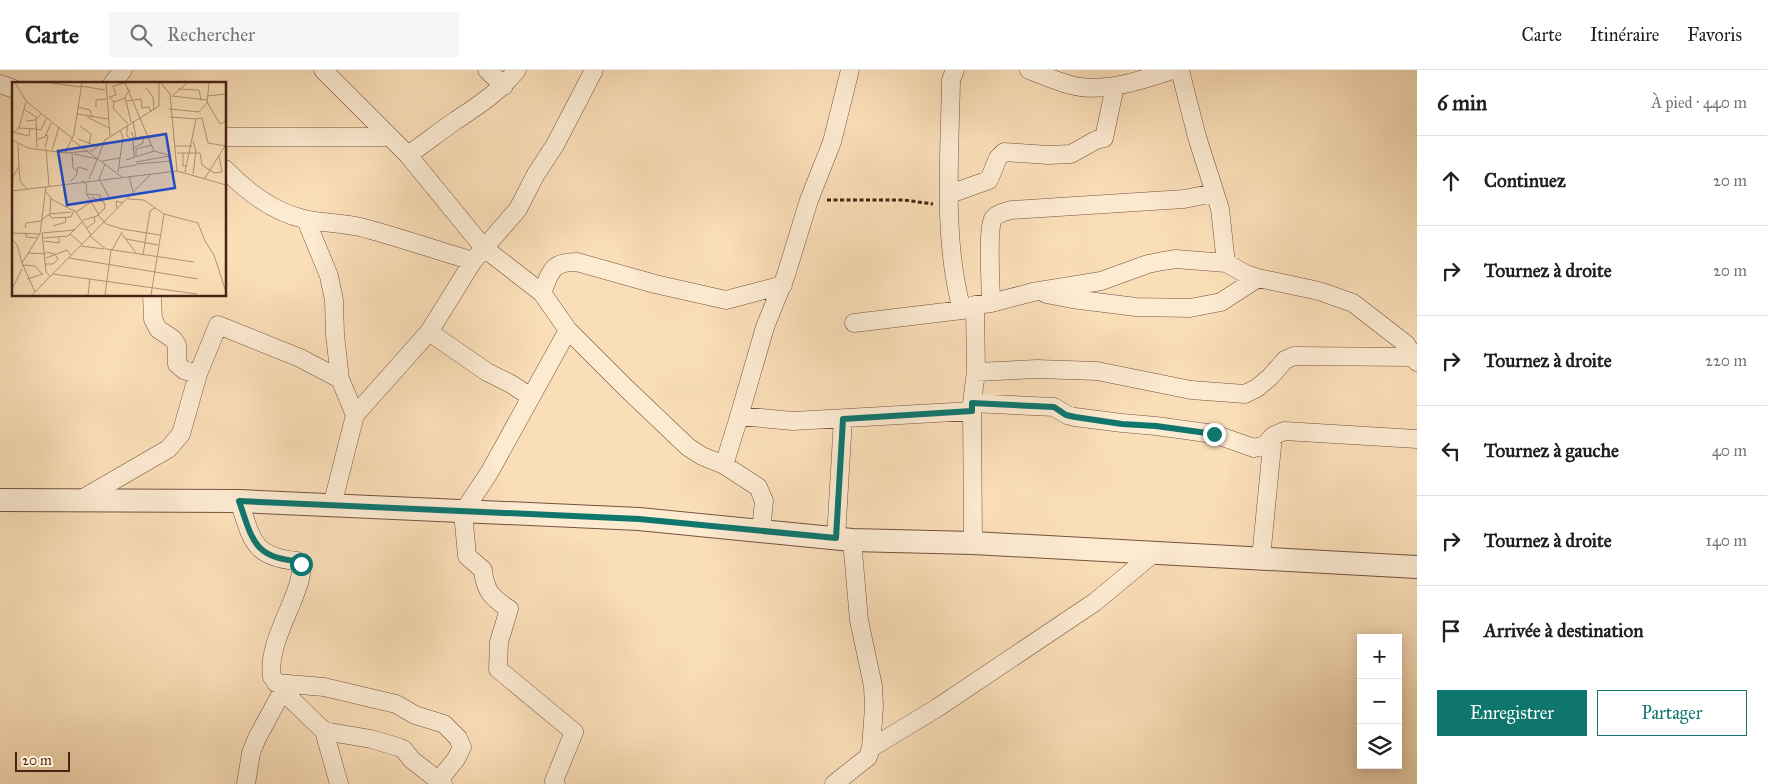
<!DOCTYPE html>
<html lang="fr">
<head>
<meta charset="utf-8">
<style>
	:root { --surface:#fff; --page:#f6f6f6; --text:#202124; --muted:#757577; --line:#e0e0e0; --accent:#0f766e }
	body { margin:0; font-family:"IM FELL Great Primer",serif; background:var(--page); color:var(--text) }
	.controls { position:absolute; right:15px; bottom:15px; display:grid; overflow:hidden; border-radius:0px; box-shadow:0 2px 12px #0003 }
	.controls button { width:45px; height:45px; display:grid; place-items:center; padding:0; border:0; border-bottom:1px solid var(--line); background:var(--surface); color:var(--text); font:25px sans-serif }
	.scale { position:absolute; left:15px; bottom:12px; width:55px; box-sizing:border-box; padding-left:5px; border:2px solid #472414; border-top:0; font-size:14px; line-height:18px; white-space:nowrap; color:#472414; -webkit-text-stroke:4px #fcead1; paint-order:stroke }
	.stop { position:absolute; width:15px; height:15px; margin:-11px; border:4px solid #0f766e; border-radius:50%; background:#fff }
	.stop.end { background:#0f766e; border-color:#fff; box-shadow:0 1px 5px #0008 }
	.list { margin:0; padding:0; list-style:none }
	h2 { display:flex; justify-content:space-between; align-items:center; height:65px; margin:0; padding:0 20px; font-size:21px }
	h2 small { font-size:16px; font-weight:400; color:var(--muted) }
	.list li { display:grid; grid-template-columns:32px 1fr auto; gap:15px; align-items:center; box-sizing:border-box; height:90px; padding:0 20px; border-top:1px solid var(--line) }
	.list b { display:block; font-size:19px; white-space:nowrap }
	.list em { font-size:16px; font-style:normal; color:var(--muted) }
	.actions { display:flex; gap:10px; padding:15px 20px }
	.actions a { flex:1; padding:11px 0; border:1px solid var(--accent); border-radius:0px; text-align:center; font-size:18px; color:var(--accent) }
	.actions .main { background:var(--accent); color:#fff }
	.icon { flex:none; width:28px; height:28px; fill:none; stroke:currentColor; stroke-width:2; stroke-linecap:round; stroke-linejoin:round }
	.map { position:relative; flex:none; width:1417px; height:714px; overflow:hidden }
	header { display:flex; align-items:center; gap:30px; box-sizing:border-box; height:70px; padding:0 25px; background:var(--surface); border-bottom:1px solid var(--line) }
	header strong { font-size:24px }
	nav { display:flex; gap:28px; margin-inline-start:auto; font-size:18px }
	.search { width:350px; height:45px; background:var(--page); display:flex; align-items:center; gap:12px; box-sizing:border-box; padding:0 18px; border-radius:0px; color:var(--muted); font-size:19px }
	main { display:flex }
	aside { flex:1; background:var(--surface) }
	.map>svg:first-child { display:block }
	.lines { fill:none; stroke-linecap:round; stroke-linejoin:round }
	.minor-casing { stroke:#74523d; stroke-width:19 }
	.tertiary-casing { stroke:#74523d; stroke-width:24 }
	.path { stroke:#472414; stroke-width:3; stroke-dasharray:4 2.5; stroke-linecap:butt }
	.minor { stroke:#fcead1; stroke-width:18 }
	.tertiary { stroke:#fcead1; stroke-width:22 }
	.route { stroke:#0f766e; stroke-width:6 }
	.inset-road { fill:none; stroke:#b29476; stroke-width:1 }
	.view { fill:#1d4ed8; fill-opacity:0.15; stroke:#1d4ed8; stroke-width:2.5 }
	.inset-edge { fill:none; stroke:#472414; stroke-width:2.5 }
</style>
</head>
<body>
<header>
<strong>Carte</strong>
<div class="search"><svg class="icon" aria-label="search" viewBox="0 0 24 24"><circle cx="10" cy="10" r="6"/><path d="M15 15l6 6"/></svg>Rechercher</div>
<nav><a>Carte</a><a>Itinéraire</a><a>Favoris</a></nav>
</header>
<main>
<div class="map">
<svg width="1417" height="714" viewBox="0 0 1417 714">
	<rect width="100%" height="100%" fill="#fadeb8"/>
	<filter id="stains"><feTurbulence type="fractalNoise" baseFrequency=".004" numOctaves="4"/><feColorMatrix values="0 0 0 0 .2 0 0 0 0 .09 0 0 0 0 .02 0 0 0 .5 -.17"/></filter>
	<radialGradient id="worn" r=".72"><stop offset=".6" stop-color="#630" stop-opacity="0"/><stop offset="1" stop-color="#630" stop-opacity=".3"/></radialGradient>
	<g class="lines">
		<defs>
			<path id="minor" d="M 323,0 L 408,85 L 484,178 L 542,223 L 568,260 L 626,318 L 688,377 L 702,386 L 724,395 L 758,417 L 764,431 L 761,461
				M 487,0 L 504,16
				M 955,0 L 951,10 C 950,84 942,168 962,240
				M 1029,0 C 1046,6 1063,15 1081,17 C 1112,21 1144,9 1173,0
				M 1180,0 L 1197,67 L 1220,139 L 1226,193 L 1246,204 L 1258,208 L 1319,221 L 1353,233 L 1406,274 L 1417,292
				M 0,14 L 14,19
				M 112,14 L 123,0
				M 225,67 L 388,67
				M 408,85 C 424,74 439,62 455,51 C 479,35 498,23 517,0
				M 225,99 C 246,121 274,142 304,149 C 322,153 342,153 360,157 C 398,167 436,180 473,191
				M 950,124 L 989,110 L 998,88 L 1004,82 L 1048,85 L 1071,84 L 1096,70 L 1104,68 L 1115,16
				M 306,150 L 329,206 L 334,230 L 335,265 L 340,309 L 355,345
				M 542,223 C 551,201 551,192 577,192 L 655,214 L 726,230 L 783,215
				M 1046,224 L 1072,229 L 1136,237 L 1190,238 L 1221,232 L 1258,208
				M 152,225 L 153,249 L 158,259 L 173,269 L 177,275 L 177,294 L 184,300 L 198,304
				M 991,233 C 991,217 987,161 993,149 C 997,143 1005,142 1011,140 L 1184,129 L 1214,123
				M 854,253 L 962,240 L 975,235 L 991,233 L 1033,222 L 1101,211 L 1148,194 L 1163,191 L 1176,189 L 1226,193
				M 429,262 L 487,302 L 511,314 L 531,327
				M 976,302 L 1037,299 L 1097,301 L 1191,320 L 1245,324 L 1257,318 L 1270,307 L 1285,290 L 1294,286 L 1414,287
				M 972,333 L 1054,337 L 1067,345 L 1075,347 L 1122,353 L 1156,356 L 1214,364 L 1254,378 L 1265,375 L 1273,366 L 1284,361 L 1417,369
				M 739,346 L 793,351 L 972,341
				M 724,395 L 738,350 L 765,257 L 786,205 L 809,130 L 832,72 L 850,0
				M 80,430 L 168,379 L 181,364 L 198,304 L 218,255 L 300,288 L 340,309
				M 239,431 C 252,469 252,487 297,491 L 301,494 C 303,507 296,521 292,532 C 283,554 268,583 272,607 L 293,631 L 324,661 L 339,714
				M 332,436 L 355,345 L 429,262 L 473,191 L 518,139 L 536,104 L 555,75 L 594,0
				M 836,468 L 843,349
				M 852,470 L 859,550 L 873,616 L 874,637 L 871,678
				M 973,473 L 972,333 L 976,302 L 975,235
				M 1261,488 L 1273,366
				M 276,613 L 324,617 L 396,634 L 415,645 L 444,654 L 458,668 L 462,677 L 456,689 L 439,710
				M 324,661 L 371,669 L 398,677 L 403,679 L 412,690 L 443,714
				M 246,714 L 251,683 L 257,668 L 283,620
				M 556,714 L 554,711 L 574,662 L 498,599 L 499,572 L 509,539 C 492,528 485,521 483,500 L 467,486 L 463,442 L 489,403 L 568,260
				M 834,714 L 868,687 L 871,678 L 937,638 L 1095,532 L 1154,483"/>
			<path id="tertiary" d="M 0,430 L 239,431 L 639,449 L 852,470 L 973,473 L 1417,497"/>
		</defs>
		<use href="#minor" class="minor-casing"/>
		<use href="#tertiary" class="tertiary-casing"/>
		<path class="path" d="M 827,130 L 904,130 L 933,134"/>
		<use href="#minor" class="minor"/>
		<use href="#tertiary" class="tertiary"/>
	</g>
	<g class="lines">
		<path class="route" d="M 301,494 L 297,491 C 253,488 252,468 239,431 L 639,449 L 836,468 L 843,349 L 972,341 L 972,333 L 1054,337 L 1066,345 L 1075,347 L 1122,354 L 1156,356 L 1214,364"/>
	</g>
	<g transform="translate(12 12)">
		<rect width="214" height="214" fill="#fadeb8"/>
		<path class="inset-road" d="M 3,1 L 15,20 L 61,57M 39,1 L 69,5M 94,1 L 98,54M 113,1 L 142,69 L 156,73 L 161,89M 149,1 L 158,12 L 165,89M 69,4 L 93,8M 134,6 L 141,15 L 142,28M 118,7 L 113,15 L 119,40M 166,7 L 187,8 L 189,18M 161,13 L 175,1M 160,14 L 195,18M 195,14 L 214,12M 97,15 L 104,13 L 101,4 L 113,1M 97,15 L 102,20 L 113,16M 115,19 L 129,17 L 130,26 L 137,25 L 139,30M 102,20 L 101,26 L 116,42M 195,20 L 208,42 L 214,39M 66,25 L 78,28 L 80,35M 84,25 L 84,18 L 94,17M 12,27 L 25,36M 157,27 L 187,30 L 195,21 L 197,1M 65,32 L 96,37M 75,35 L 97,46M 158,35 L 184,37 L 173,90M 24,37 L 25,65M 184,37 L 190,36 L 196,61 L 214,64M 14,39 L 23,38 L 29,32M 121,39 L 124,56M 115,43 L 115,54 L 119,57M 68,44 L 79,52 L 77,62M 7,46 L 24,47M 24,47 L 29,48 L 34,37M 0,50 L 17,54 L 18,47M 119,50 L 122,56 L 136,54M 0,51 L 7,46 L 14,20M 121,55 L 122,75M 26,57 L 33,55 L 39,41M 66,57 L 85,64M 0,58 L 16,66 L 53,71 L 77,69M 60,58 L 110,95M 163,64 L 180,64M 33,66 L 36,54 L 33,53M 34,67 L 37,104M 120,67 L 131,61 L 131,56M 40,68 L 47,45M 78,70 L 92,60M 53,71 L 62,52 L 70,1M 60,71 L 61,86 L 65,89M 165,71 L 188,71 L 190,83 L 202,91 L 210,90 L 207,74M 171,71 L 171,84 L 174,84M 62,72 L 85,77M 124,74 L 124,67 L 140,63M 114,78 L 142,69M 90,79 L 108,76M 124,80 L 157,74M 93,82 L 87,97 L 98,117M 124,82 L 160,79M 7,84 L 8,99 L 15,107M 107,86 L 124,83M 106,90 L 111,55 L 108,48M 181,92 L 184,69 L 181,59M 117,94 L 121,110M 193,96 L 213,64M 0,97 L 7,84 L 6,62M 77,97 L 93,58 L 147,24 L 147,1M 70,99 L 75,103 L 74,111 L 87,133M 58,100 L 64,94 L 66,85 L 76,88M 0,109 L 165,89 L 214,103M 33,109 L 39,116 L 38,132M 75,112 L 88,113 L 88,117M 39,117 L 64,130 L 79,153M 116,117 L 132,118 L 152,132 L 186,141 L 193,159 L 202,173 L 214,210M 105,127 L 104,119 L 111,121M 64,130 L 81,119M 37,133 L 40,136 L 59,135 L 61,130M 86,133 L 94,142 L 110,147 L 148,153M 29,138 L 38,132 L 59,130M 71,138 L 85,134 L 93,126 L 92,120 L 79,115M 41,144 L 54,140 L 53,135M 13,146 L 14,141 L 29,139M 75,146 L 83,140 L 82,135M 0,151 L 28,152M 14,151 L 14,155 L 26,156M 30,151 L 34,190 L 38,194M 30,151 L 63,148M 58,152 L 70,162M 110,152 L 124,171M 78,154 L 94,167 L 182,180M 31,156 L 56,154 L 71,139M 0,157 L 5,163 L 10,181M 114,157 L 146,163M 32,159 L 47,161 L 47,155M 69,164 L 92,167M 100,168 L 110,150M 34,170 L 43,172 L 46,177 L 41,182 L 34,182M 16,171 L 34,172M 131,173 L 138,129 L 143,126M 34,176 L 55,168 L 59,173M 57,176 L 186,197M 10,183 L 23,184 L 30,192M 41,192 L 185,212M 15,197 L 31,192M 0,207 L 10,187M 23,210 L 10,181 L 28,152 L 34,104M 20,213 L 139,92M 76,213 L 78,196M 93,213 L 99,168M 139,213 L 152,132"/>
		<path class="view" d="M 154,52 L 163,106 L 55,123 L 46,69 Z"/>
		<rect width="214" height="214" class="inset-edge"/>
	</g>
	<rect width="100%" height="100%" filter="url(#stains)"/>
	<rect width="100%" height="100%" fill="url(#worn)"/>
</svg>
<div class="controls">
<button>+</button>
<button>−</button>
<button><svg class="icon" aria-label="layers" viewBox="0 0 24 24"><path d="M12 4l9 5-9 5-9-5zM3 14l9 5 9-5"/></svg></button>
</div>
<div class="scale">20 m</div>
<div class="stop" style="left:301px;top:494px"></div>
<div class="stop end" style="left:1214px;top:364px"></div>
</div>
<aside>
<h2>6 min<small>À pied · 440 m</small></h2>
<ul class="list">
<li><svg class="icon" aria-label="ahead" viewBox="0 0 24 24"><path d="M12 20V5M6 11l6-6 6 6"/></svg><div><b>Continuez</b></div><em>20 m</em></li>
<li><svg class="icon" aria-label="right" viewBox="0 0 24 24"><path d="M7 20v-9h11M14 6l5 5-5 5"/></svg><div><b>Tournez à droite</b></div><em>20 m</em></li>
<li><svg class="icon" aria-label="right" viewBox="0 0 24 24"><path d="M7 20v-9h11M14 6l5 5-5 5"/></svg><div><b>Tournez à droite</b></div><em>220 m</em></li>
<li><svg class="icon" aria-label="left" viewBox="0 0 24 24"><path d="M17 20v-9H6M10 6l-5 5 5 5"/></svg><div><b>Tournez à gauche</b></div><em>40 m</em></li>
<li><svg class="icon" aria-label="right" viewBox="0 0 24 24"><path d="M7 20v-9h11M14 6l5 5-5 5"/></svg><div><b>Tournez à droite</b></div><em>140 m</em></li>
<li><svg class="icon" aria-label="arrive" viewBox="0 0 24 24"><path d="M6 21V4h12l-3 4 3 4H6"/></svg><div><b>Arrivée à destination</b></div></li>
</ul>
<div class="actions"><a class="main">Enregistrer</a><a>Partager</a></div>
</aside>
</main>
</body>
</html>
